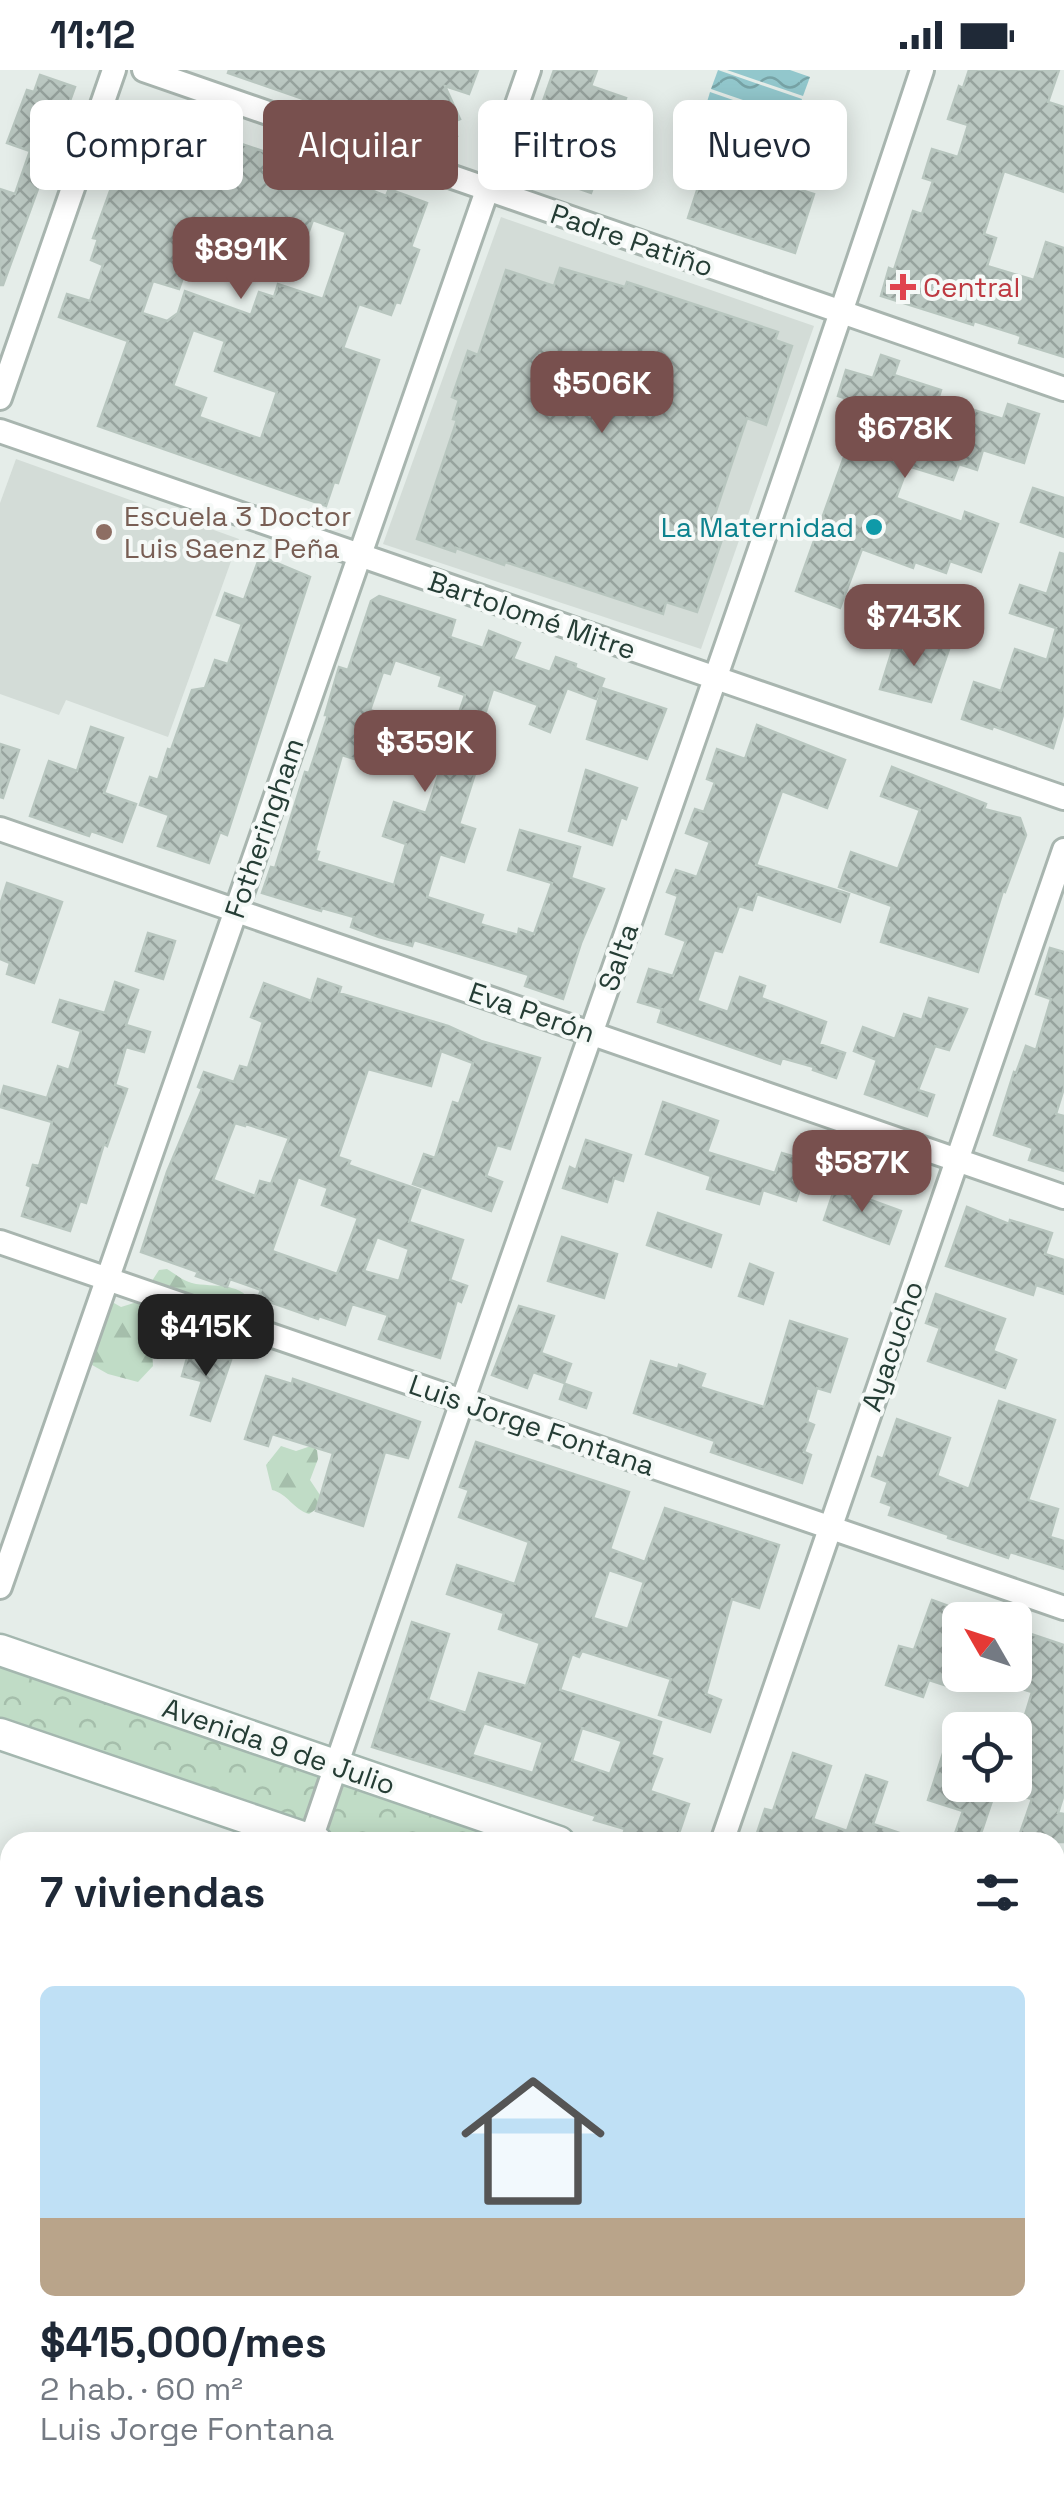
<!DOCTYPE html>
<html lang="es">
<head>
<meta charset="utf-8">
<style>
  body { margin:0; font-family:"Space Grotesk",sans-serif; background:#f2f2f3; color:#1f2937; height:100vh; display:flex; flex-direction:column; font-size:38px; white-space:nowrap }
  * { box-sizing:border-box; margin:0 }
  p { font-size:32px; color:#747a83 }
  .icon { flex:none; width:55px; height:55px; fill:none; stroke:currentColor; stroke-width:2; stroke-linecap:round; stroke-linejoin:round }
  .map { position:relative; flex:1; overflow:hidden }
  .sheet { position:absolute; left:0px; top:1762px; width:1065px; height:672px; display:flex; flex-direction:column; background:#fff; border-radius:30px 30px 0 0; box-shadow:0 5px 25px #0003 }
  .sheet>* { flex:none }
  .top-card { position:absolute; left:30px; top:30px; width:1005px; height:90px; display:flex; gap:20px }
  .needle { width:65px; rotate:309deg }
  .fabs { position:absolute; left:942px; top:1532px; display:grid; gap:20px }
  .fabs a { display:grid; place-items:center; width:90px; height:90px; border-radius:15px; background:#fff; box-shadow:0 5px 25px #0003; font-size:50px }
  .price { position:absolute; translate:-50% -85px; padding:0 22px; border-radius:20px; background:#78504e; color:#fff; font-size:32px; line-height:65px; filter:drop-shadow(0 2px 5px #0008) }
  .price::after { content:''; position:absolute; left:50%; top:60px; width:30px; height:22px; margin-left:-15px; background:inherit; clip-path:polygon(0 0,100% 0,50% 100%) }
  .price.current { background:#222; color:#fff }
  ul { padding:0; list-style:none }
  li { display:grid; align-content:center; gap:20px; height:530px; padding:0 40px }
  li+li { border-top:2px solid #e0e1e3 }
  li span { display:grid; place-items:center; height:310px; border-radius:15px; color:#555 }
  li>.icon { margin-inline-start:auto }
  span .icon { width:180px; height:180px; fill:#fffc; stroke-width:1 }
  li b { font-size:42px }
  h2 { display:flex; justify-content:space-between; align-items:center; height:120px; padding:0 40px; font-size:42px }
  .tag { padding:0 35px; border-radius:15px; background:#fff; box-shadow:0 5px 25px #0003; font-size:35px; line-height:90px }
  .tag.current { background:#78504e; color:#fff }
  .status { display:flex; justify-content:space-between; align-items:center; height:70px; padding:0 50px; background:#fff; direction:ltr }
  .status svg { height:28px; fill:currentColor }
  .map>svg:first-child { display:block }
  .built { fill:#d3dcd7 }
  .forest { fill:url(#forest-firs) }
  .park { fill:url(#park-crowns) }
  .water { fill:url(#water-waves) }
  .building { fill:url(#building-cross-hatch); stroke:#b8c6bf; stroke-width:2.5; fill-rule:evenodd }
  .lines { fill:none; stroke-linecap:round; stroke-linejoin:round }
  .minor-casing { stroke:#a8b5af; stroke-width:28 }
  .secondary-casing { stroke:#a4b7af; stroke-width:35 }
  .minor { stroke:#fff; stroke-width:22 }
  .secondary { stroke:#fff; stroke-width:30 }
  .health-dot { fill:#e0444e; stroke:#f5f9f7; stroke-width:4 }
  .culture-dot { fill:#0f9aa8; stroke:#f5f9f7; stroke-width:4 }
  .education-dot { fill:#8d6e63; stroke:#f5f9f7; stroke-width:4 }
  .labels { text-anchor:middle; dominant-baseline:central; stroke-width:8; stroke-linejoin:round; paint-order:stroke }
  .street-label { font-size:28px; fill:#253d35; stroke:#f5f9f7 }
  .health-label { font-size:28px; fill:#be3a42; stroke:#f5f9f7; text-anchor:start }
  .education-label { font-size:28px; fill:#785e54; stroke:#f5f9f7; text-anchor:start }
  .culture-label { font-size:28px; fill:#0d838f; stroke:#f5f9f7; text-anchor:end }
</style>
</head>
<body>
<div class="status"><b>11:12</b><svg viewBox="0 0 49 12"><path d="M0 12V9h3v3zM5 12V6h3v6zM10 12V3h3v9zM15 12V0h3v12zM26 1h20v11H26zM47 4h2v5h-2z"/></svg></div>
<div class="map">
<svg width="1064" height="2434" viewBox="0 0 1064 2434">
  <defs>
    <pattern id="forest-firs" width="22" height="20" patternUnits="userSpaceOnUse" patternTransform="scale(2.5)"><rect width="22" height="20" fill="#c0dcc6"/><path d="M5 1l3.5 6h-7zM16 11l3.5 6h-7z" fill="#a5beab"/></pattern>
    <pattern id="park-crowns" width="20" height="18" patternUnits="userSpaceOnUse" patternTransform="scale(2.5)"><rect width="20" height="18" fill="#c0dcc6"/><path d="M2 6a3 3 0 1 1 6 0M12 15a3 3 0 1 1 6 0" fill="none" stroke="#a5beab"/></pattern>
    <pattern id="water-waves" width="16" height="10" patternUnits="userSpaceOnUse" patternTransform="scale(2.5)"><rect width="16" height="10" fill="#92c7cc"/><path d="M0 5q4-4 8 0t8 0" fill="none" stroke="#77a3a6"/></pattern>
    <pattern id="building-cross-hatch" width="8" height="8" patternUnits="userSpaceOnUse" patternTransform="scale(2.5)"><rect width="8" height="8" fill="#bac7c1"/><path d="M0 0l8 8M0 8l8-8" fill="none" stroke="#97a39e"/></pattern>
  </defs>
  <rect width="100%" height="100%" fill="#e5ede9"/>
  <!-- built -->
  <g class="built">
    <path d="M501,147L814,256L701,579L383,474Z"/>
    <path d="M16,389L239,469L168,667L66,630L59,645L0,624V433Z"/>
  </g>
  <!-- forest -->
  <g class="forest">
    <path d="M167,1199C177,1205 184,1212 196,1214C219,1217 249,1212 254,1242L248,1251L150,1214L159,1200Z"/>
    <path d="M137,1232L164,1240C170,1256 166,1270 152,1280L153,1296L138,1312L108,1304L85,1291L106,1237L114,1233L121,1237Z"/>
    <path d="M281,1376L296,1381L311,1376L317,1380L318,1389L310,1410L322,1428L321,1436L309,1444C293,1439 288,1424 272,1420L266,1395Z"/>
  </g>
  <!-- park -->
  <path class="park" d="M0,1590L525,1772H351L0,1651Z"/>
  <!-- water -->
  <g class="water">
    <path d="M718,0L802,29L795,48L711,19Z"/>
    <path d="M727,0H790L810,7L803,26Z"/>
    <path d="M710,22L794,51L787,71L704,42Z"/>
  </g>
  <!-- building -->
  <g class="building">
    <path d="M229,0H478L469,24L445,16L460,49L451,53L457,66L439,74L434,61L421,67L407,36L398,62L228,3Z"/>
    <path d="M554,0H597L591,16L626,28L591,123L557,111L563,93L526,79Z"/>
    <path d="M969,0H1059L1048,32L1064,37V122L1004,101L984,164L996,168L987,196L1034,210L1046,172L1064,178V287L1019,273L1021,266L974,251L973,255L881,226L889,198L894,200L913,141L922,144L933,111L923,108L932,79L958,87L968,55L948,49L959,16L963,18Z"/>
    <path d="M40,5L75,17L3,215H0V119L15,124L30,81L7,73L27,20L34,22Z"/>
    <path d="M135,38L322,101L386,126L389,119L427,133L411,177L419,180L400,233L396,232L391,245L359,234L343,278L379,290L338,413L334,412L326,436L98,356L128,271L59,247L67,224L90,231L103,195L91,190L98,169L93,168L114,110L109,108L113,98L110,97L118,74L122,76ZM204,148L258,167L254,179L297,194L313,150L346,162L323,229L278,214L274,227L259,222L251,245L185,221L178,243L167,251L142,243L153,211L179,219ZM193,260L225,271L215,301L277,322L261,369L199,347L206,328L173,316Z"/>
    <path d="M707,90L814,124L795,183L688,148Z"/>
    <path d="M560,198L625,217L627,212L778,262L775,270L792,276L766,355L747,348L713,450L727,455L697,542L666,532L663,544L505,492L504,495L456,478L455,482L417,469L457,350L453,349L459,330L452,327L468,281L478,285L506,200L554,216Z"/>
    <path d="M881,285L899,291L894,305L941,320L938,329L1003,349L1008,334L1039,344L1024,393L983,380L977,400L959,394L953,410L908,396L896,428L962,452L965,442L998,454L981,502L950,491L946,503L915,492L913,498L862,479L840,538L796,521L863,334L838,326L846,300L873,308Z"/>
    <path d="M1033,418L1064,428V467L1021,452Z"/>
    <path d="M1060,483L1064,484V642L1053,678L993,656L992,659L962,649L974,612L1001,621L1015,579L1047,590L1056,558L1010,543L1020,515L1047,524Z"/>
    <path d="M260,486L310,507L227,765L220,762L209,793L158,776L169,745L140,735L150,707L158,710L168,679L171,680L192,620L205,618L215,590L228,594L242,554L217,545L225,523L244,530Z"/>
    <path d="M379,526L455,550L450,567L483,578L489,561L520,573L513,589L550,602L556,587L576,594L575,598L604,609L596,629L567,618L550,662L530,654L538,635L493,619L480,660L488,663L459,754L475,759L464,792L440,784L427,827L483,845L480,854L518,865L519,859L534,864L552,813L508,800L520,760L580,777L571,808L604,819L581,873L563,929L525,916L529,905L414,870L412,876L379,867L351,857L354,847L322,838L321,841L262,823L271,797L275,798L305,702L309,703L328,645H325L339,597L348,600L371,531ZM395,590L442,606L439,616L465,625L426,743L394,732L383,766L406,774L394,815L316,791L319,782L315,781L342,685L370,694L388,646L370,640L383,602L390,604Z"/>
    <path d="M897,565L949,579L931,632L880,619Z"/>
    <path d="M602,618L666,639L647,689L587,669Z"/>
    <path d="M757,655L845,690L827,738L782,721L756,795L849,824L840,852L757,824L752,840L739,836L722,882L714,880L697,931L728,942L740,907L765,916L761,928L826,952L819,974L845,983L836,1008L813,1000L814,997L782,988L780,994L658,952L662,939L638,932L649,899L673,906L686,871L666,864L678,826L667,822L676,800L697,807L710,772L686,763L695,739L704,742L715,712L707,709L717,679L745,689Z"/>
    <path d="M91,657L123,668L104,723L136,734L122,772L91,761L89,766L30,746L49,691L77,701Z"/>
    <path d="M0,674L19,680L3,728L0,727Z"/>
    <path d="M892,697L986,734L984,739L1020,748L1026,765L1005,822L1003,821L978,902L881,872L892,836L839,817L851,782L898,799L920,740L881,726Z"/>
    <path d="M586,700L637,718L626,749L621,747L612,775L569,761Z"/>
    <path d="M7,813L62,832L34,913L7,904L10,893L0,889V835Z"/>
    <path d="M148,863L175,871L163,909L136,901Z"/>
    <path d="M1050,878L1064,882V1018L1056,1044L1064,1046V1101L1029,1090L1033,1078L994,1065L1014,1002L1016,1003L1026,976L1036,980L1051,929L1036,924Z"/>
    <path d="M318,909L341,917L339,923L448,956L481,971L540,988L510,1079L497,1075L486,1106L502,1112L491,1141L413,1114L424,1084L435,1088L453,1032L459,1034L473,993L441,981L431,1016L368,999L338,1087L350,1091L348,1095L420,1120L409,1152L463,1170L450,1210L467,1216L461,1232L457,1230L440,1288L379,1269L388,1245L352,1234L345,1255L319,1246L318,1249L258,1228L261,1220L230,1209L227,1217L196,1206L198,1202L141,1182L167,1102L202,1019L198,1017L204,1002L234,1012L240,996L248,998L263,952L251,947L264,913L311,931ZM235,1053L245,1056L246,1054L289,1068L271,1114L260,1111L255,1126L213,1110ZM298,1107L328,1118L322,1135L358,1148L337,1204L272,1181ZM377,1167L409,1179L399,1211L364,1201Z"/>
    <path d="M115,912L138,920L126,955L150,962L144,982L126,977L115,1015L127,1019L107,1076L104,1074L86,1133L80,1131L70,1161L22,1146L31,1117L27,1115L33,1095L39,1096L52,1052L0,1037V1030L4,1016L47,1028L58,996L69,1000L81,961L53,952L60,930L105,943Z"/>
    <path d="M929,928L967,939L949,980L935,976L918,1020L934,1025L927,1046L865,1024L877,990L854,981L863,957L895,969L904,944L922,950Z"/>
    <path d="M663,1032L718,1051L707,1082L775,1103L782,1083L809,1091L796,1131L763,1120L759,1134L707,1119L711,1106L646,1084Z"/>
    <path d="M586,1070L631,1085L623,1111L614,1108L607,1132L563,1118L570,1097L576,1100Z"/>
    <path d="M819,1080L846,1089L838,1112L811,1102Z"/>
    <path d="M835,1117L901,1141L889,1174L824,1150Z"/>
    <path d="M967,1137L1009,1154L1010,1150L1052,1163L1045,1184L1064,1190V1224L1036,1215L1033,1225L946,1196Z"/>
    <path d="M658,1143L721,1165L711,1197L647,1175Z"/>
    <path d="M562,1167L617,1184L604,1228L548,1211Z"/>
    <path d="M750,1194L773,1203L763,1234L739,1226Z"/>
    <path d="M936,1224L1005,1249L993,1281L1016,1290L1005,1318L928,1291L940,1258L926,1253Z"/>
    <path d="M519,1236L554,1246L541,1283L571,1294L564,1313L533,1302L527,1318L492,1305Z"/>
    <path d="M790,1251L847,1269L830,1322L817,1318L807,1352L814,1355L804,1382L811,1385L802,1413L711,1382L715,1371L634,1343L651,1291L678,1299L679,1295L705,1304L700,1317L764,1337Z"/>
    <path d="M191,1274L231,1290L210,1351L191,1345L202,1311L182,1306Z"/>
    <path d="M266,1306L292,1314L293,1309L420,1352L408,1388L385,1382L363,1456L316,1441L333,1383L272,1364L268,1376L245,1369Z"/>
    <path d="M565,1314L591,1323L586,1338L560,1329Z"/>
    <path d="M999,1331L1055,1350L1028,1430L1058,1439L1050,1467L1064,1471V1499L1010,1482L1008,1488L948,1468L949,1465L889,1445L892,1436L881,1432L888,1412L872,1406L878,1387L883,1389L897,1349L950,1368L937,1406L969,1419Z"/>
    <path d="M476,1372L629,1422L610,1479L645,1492L665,1438L779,1475L759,1538L732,1529L706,1624L721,1630L710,1662L659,1645L671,1609L582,1581L579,1587L572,1584L560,1620L661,1652L651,1685L662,1689L650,1721L689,1734L676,1772H647L623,1765L625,1759L594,1750L596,1746L372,1677L412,1552L449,1564L428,1630L466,1643L479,1603L526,1616L540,1573L499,1559L504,1543L447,1524L457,1495L515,1514L529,1472L459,1447L469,1420L460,1417ZM609,1500L644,1512L628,1559L593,1548ZM484,1653L543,1672L533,1703L472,1685ZM582,1658L622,1671L610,1704L572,1691Z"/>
    <path d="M932,1530L954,1538L948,1554L960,1558V1620L929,1610L923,1627L886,1615L899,1576L914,1580Z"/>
    <path d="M1019,1560L1064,1575V1724L1058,1743L1064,1744V1772H1017L1032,1729L1015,1724V1678L1032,1622L1015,1617V1573Z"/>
    <path d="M946,1674L960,1677V1716L993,1728L978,1772H952L963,1741L928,1730Z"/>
    <path d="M793,1683L831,1696L813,1749L847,1761L866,1705L887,1712L873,1754L920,1770L919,1772H754L765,1739L773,1741Z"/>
  </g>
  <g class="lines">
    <!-- minor casing -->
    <g class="minor-casing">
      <g id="minor">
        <path d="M144,0L1064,319"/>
        <path d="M0,328L114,0"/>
        <path d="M0,361L1064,728"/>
        <path d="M0,759L1064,1127"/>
        <path d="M0,1172L1064,1538"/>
        <path d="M0,1517L529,0"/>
        <path d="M310,1772C511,1181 726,594 922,0"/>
        <path d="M722,1772L1064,780"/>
        <path d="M0,2073L10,2076"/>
        <path d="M1016,2425L1041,2434"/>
        <path d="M80,2434L83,2425"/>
        <path d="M492,2434L495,2425"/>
        <path d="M890,2434L893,2425"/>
      </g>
    </g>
    <!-- secondary casing -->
    <g class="secondary-casing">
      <g id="secondary">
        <path d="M0,1580L559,1772"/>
        <path d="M0,1664L317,1772"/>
        <path d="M1055,1942L1064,1945"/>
        <path d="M1055,2030L1064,2033"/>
      </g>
    </g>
    <!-- minor -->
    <use href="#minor" class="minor"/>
    <!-- secondary -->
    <use href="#secondary" class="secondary"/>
  </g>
  <!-- markers -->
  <path class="health-dot" d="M898 202h10v10h10v10h-10v10h-10v-10h-10v-10h10z"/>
  <circle class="culture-dot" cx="874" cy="457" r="10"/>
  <circle class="education-dot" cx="104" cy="462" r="10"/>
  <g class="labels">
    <!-- street labels -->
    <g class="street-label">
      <text transform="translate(632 170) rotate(19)">Padre Patiño</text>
      <text transform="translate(532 545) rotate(19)">Bartolomé Mitre</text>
      <text transform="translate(264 758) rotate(-71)">Fotheringham</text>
      <text transform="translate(618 887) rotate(-71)">Salta</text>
      <text transform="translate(532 942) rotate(19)">Eva Perón</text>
      <text transform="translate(892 1276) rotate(-71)">Ayacucho</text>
      <text transform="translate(532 1355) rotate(19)">Luis Jorge Fontana</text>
      <text transform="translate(279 1676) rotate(19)">Avenida 9 de Julio</text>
    </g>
    <!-- health labels -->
    <g class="health-label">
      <text x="923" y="217">Central</text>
    </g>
    <!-- education labels -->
    <g class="education-label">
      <text x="124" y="446">Escuela 3 Doctor<tspan x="124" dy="32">Luis Saenz Peña</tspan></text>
    </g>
    <!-- culture labels -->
    <g class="culture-label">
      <text x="854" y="457">La Maternidad</text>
    </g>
  </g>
</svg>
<div class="fabs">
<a><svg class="needle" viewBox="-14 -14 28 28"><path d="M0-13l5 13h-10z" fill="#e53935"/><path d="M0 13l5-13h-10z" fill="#747a83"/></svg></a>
<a><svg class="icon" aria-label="locate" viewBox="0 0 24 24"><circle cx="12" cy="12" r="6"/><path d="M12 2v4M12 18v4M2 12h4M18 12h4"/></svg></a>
</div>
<b class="price" style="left:241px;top:232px">$891K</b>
<b class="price" style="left:602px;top:366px">$506K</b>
<b class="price" style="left:905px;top:411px">$678K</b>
<b class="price" style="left:914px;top:599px">$743K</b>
<b class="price" style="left:425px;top:725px">$359K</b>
<b class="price" style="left:862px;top:1145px">$587K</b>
<b class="price current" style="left:206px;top:1309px">$415K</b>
<div class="top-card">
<a class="tag">Comprar</a>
<a class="tag current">Alquilar</a>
<a class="tag">Filtros</a>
<a class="tag">Nuevo</a>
</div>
<section class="sheet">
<h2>7 viviendas<svg class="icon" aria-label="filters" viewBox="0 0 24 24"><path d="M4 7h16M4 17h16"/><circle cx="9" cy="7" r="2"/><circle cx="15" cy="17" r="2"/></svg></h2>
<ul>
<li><span style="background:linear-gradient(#bfe0f5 75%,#b9a48a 0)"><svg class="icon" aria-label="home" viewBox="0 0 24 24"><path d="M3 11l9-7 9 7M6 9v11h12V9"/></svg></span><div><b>$415,000/mes</b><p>2 hab. · 60 m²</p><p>Luis Jorge Fontana</p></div></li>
</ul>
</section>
</div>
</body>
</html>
